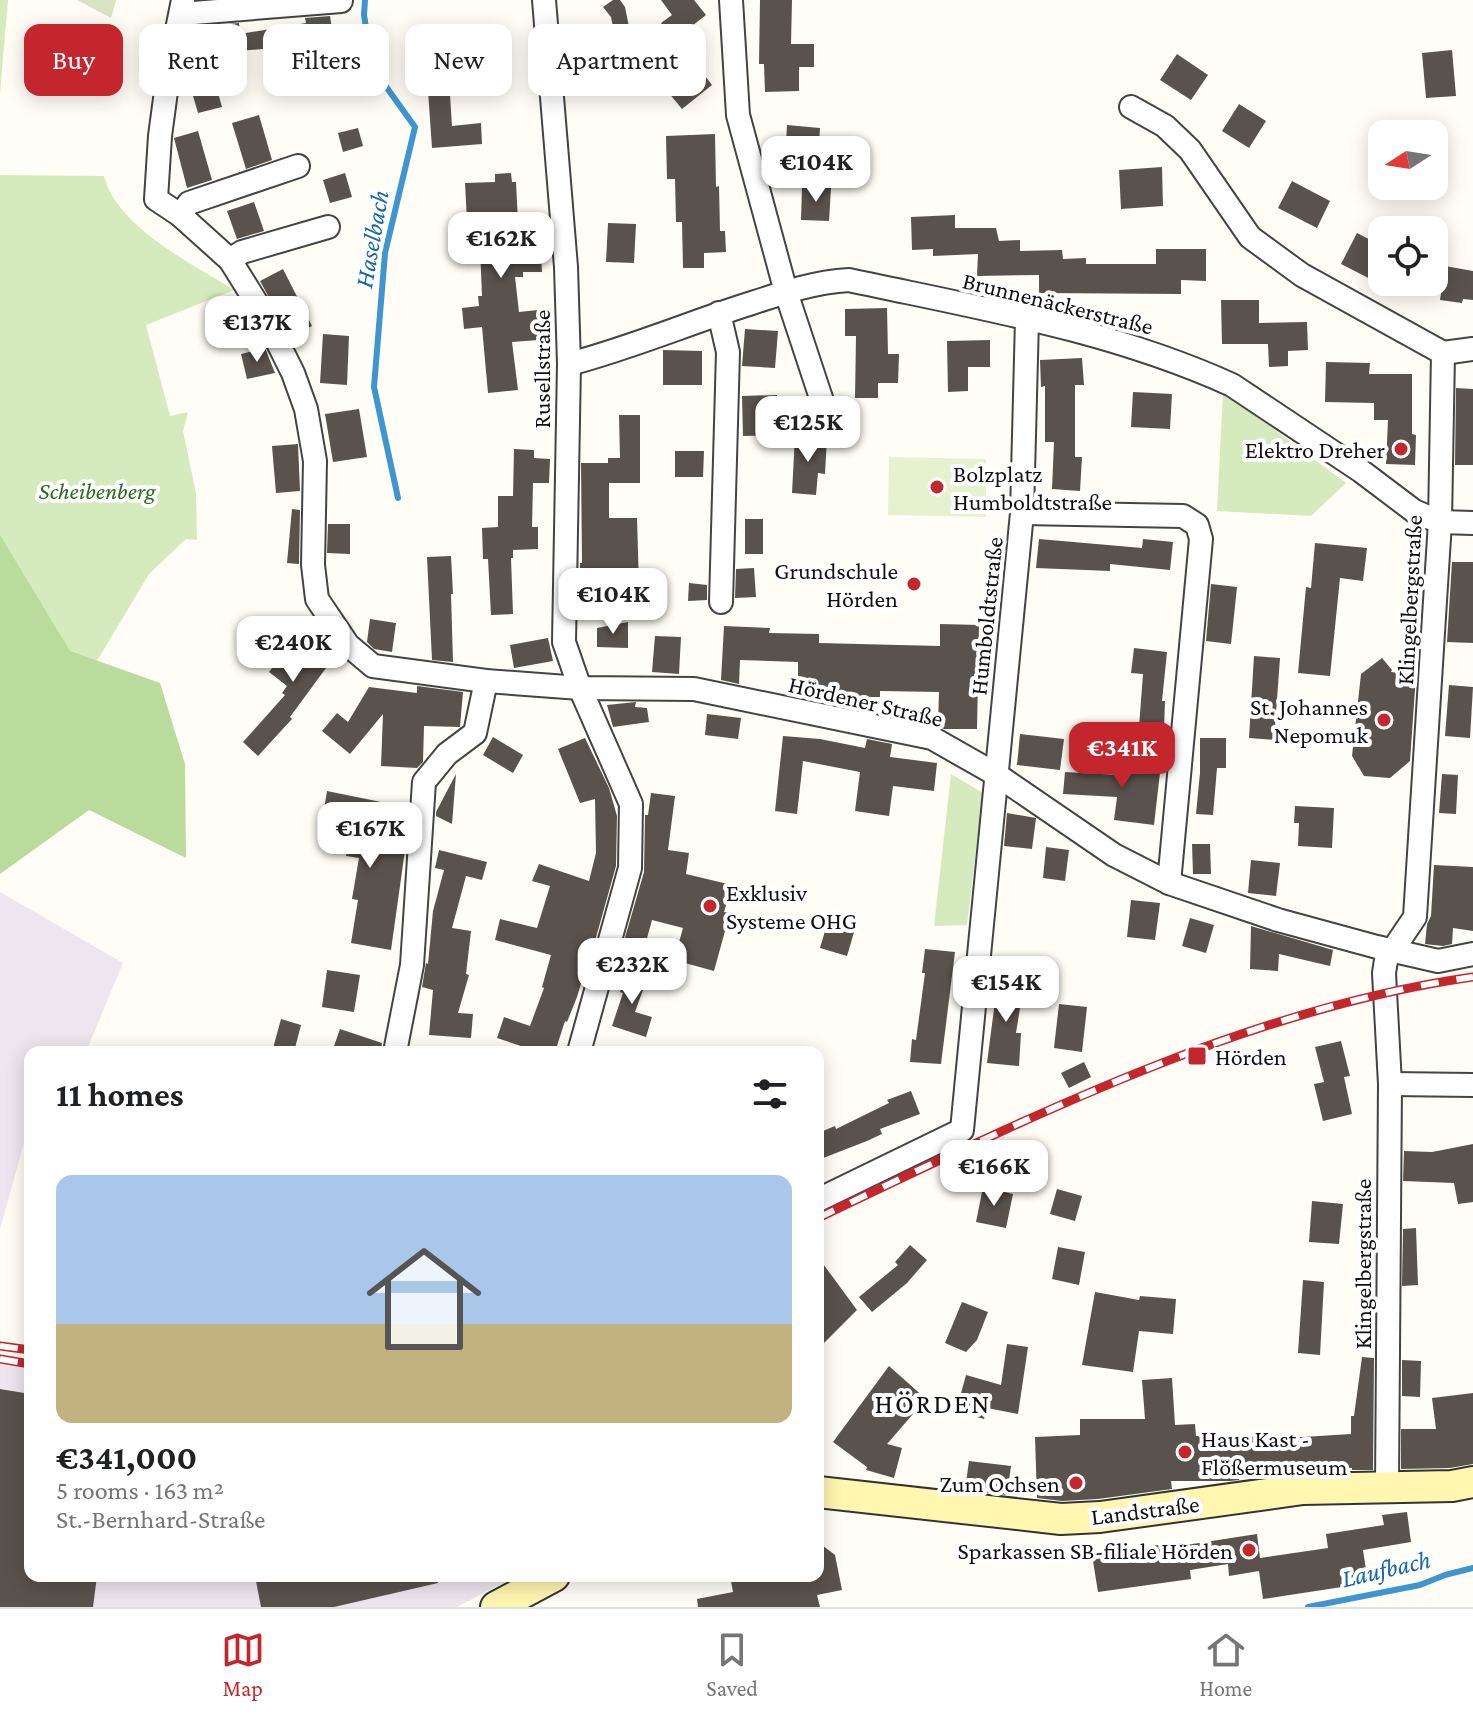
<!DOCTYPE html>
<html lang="en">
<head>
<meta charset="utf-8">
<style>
  body { margin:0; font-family:"Crimson Pro",serif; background:#f6f6f6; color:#202124; height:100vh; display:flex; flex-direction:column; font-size:30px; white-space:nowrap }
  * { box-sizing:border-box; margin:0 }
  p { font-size:26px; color:#757577 }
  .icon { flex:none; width:44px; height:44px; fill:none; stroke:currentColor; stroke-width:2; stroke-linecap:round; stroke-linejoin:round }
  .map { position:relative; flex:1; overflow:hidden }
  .side { position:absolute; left:24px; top:1046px; width:800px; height:536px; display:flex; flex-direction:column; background:#fff; border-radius:16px; box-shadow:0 4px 20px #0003 }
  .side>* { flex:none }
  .banner { position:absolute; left:24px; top:24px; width:800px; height:72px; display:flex; gap:16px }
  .needle { width:52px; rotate:258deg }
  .tools { position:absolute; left:1368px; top:120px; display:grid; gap:16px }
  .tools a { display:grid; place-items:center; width:80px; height:80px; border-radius:16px; background:#fff; box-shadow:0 4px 20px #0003; font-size:40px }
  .price { position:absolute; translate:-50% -68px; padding:0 18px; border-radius:16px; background:#fff; color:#222; font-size:26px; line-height:52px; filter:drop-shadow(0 2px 4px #0008) }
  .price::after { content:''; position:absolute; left:50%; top:48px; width:24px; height:18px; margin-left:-12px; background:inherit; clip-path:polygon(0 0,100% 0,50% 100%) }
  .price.current { background:#c4262e; color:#fff }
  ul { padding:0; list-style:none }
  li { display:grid; align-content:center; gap:16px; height:424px; padding:0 32px }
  li span { display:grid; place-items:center; height:248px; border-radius:16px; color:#555 }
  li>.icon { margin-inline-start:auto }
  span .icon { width:144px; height:144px; fill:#fffc; stroke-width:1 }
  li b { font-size:34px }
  h2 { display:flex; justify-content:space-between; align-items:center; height:96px; padding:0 32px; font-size:34px }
  .tag { padding:0 28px; border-radius:16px; background:#fff; box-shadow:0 4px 20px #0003; font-size:28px; line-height:72px }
  .tag.current { background:#c4262e; color:#fff }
  .tabs { display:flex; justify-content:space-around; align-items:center; height:112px; border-top:2px solid #e0e0e0; background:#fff; font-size:22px; color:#757577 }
  .tabs a { display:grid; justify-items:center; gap:4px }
  .tabs .current { color:#c4262e }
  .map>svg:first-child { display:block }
  .industrial { fill:#eee6ef }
  .green { fill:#d5ebbd }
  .forest { fill:#b9dc9c }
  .cemetery { fill:#d9e3c4 }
  .pitch { fill:#e6f2cf }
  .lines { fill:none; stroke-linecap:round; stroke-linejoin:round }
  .stream { stroke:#3f96cf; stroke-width:6 }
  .building { fill:#5a524d }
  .street-casing { stroke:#444; stroke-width:26 }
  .secondary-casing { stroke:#333; stroke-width:34 }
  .street { stroke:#fff; stroke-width:22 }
  .secondary { stroke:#fff6b0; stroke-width:30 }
  .rail-casing { stroke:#c4262e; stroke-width:9 }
  .rail { stroke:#fff; stroke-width:6; stroke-dasharray:18; stroke-linecap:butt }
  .poi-dot { fill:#c4262e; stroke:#fff; stroke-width:3 }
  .labels { text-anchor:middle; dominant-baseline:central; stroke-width:8; stroke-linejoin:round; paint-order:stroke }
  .street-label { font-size:24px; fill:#111; stroke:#fff }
  .poi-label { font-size:24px; fill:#111; stroke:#fff; text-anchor:end }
  .park-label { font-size:24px; font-style:italic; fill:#2f6b1f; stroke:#fff }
  .water-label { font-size:26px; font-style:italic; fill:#1768a6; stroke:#fff }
  .quarter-label { font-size:28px; letter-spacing:2px; fill:#111; stroke:#fff }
</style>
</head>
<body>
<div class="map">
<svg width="1473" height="1607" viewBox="0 0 1473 1607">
  <rect width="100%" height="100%" fill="#fffdf5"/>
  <!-- industrial -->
  <g class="industrial">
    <path d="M0,892L123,963L86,1052H30V1121L0,1229Z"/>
    <path d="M0,1356L30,1360V1576H516L457,1607H0Z"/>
  </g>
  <!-- green -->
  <g class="green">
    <path d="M0,0H8L0,93Z"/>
    <path d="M0,175L104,176C116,226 192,264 234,290L146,325L170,416L188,412L183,431L196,493L197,540L186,539L149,574L82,686L0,715Z"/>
    <path d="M1223,391L1346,483L1311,516L1217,511Z"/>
    <path d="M951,774L983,793L967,925L934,926Z"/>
  </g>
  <!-- forest -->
  <path class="forest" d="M0,535L70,651L160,683L185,764L186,858L89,810L0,874Z"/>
  <!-- cemetery -->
  <path class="cemetery" d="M77,0H116L111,18Z"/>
  <!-- pitch -->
  <path class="pitch" d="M889,457L986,459V517L888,515Z"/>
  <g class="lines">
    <!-- stream -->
    <g class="stream">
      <path d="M365,0L364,15L372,67L415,127L385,253L374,387L398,498"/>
      <path d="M1308,1607L1420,1585L1445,1575L1473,1568"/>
    </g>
  </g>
  <!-- building -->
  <g class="building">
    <path d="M613,0H620L625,7L638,72L610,78L603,45L616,42L611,17L603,7Z"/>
    <path d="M661,0H694L706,15L674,40L661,23L672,15Z"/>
    <path d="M760,0H792L791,44H814V67H799V91L765,92L764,64H759Z"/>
    <path d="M330,16L338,68L348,65L353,86L324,93L311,45L214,53L212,30L217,29L216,25L239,23L240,34L306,23L305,18Z"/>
    <path d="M479,45L481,77L449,79L452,126L481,123L482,144L432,148L425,48Z"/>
    <path d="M1452,50L1456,96L1426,98L1422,53Z"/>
    <path d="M1177,54L1208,75L1191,100L1160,80Z"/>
    <path d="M699,68L712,85L682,109L668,92Z"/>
    <path d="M215,82L222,107L198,113L191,89Z"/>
    <path d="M1239,104L1266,121L1249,148L1222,131Z"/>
    <path d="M259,115L272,160L246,169L232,123Z"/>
    <path d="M787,125L820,128L818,165L785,162Z"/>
    <path d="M358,128L363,146L343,152L338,133Z"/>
    <path d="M198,131L212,180L187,188L174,138Z"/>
    <path d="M715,134L716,187L719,186L720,231H725L726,252L704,253V268H683L682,222H676L675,179H667L666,136Z"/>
    <path d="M1162,167L1163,206L1121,209L1119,170Z"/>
    <path d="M345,173L352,197L330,203L323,180Z"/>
    <path d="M511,173L512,182H516L519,242H521L522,253L541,252L542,272H523V277H515L519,312L547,309L549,332L539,333V340L512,342L518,390L488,393L482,327L464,329L462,308L479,306L478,296H482L479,220L467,221L465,183L495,182V174Z"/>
    <path d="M1292,181L1330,201L1317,228L1278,208Z"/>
    <path d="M802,186L831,188L829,221L801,220Z"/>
    <path d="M254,202L264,231L237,239L227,211Z"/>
    <path d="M955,215V228H996L999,241L1020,240V251L1062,250L1063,259L1086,258V264H1156V249H1206V281L1181,280V294L1039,293V275L977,276L978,254L933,256V249L912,250L911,217Z"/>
    <path d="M608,223L636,224L634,263L606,262Z"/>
    <path d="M1357,233L1382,246V285L1341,264Z"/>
    <path d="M1445,266L1473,271V300L1463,299L1462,303L1440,300Z"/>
    <path d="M283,269L312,326L297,333L289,334L260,281Z"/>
    <path d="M1221,300H1259V323L1307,322L1308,350L1288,351V366L1269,367L1268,344H1222Z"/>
    <path d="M887,308L888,354H899L898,383H878V398H855L856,336H845V309Z"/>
    <path d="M745,329L778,331L775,368L742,366Z"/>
    <path d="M323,334L349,336L347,385L320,383Z"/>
    <path d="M990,340V367H968V391L948,392L947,341Z"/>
    <path d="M265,348L275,373L247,379L241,354Z"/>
    <path d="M663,350L702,351V385H663Z"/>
    <path d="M1082,358L1084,385H1075V457H1082L1080,491L1052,489L1054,442H1045V386L1041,387L1040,360Z"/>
    <path d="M1326,362L1370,363L1369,374H1412V434L1416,435L1415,465L1386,464L1388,420H1374V403L1325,402Z"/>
    <path d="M1456,388L1473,389V465H1455Z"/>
    <path d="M1133,392L1172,394L1170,429L1131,427Z"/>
    <path d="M777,395V435L743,436L742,396Z"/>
    <path d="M359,409L367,457L333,462L325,414Z"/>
    <path d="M619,415H640V483H609V518H637L639,587H629V609L597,610V595H580V563H582L581,463H608V458H620Z"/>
    <path d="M795,436L827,438L825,474L818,473L816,495L792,493Z"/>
    <path d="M298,444L300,491L276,493L272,446Z"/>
    <path d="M514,449L534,450V458L550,459L549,483H533L532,527H538V549L513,550V558H511L513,614L491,615L488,559H483L482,528L498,527V496H513Z"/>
    <path d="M675,451H704L703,477H675Z"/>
    <path d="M292,509L300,510L299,564L287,563Z"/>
    <rect x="745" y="519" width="18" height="35"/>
    <path d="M328,524H350V554L327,553Z"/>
    <path d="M1039,539L1142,548L1143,539L1173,542L1170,570L1110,564V571L1036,568Z"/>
    <path d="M1315,543L1367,548L1363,581L1340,578L1330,676L1298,673L1306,587L1311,588Z"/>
    <path d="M451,556L453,594H451L453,662L432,660L427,557Z"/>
    <path d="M1452,562H1473V643L1447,642Z"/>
    <path d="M754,568L756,597L735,598L736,569Z"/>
    <path d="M689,583L707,585V600L688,601Z"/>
    <path d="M1211,584L1237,587L1231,644L1206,641Z"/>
    <path d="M370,619L396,623L392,652L374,649L367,642Z"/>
    <path d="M628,622V648L597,647V628Z"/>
    <path d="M940,624L979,625L977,729H944L938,726L939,692L880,691V697H869V701L845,700V694L798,693V662L740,660L739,684L721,680L724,626L770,628L769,633L819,634V643L940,646Z"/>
    <path d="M306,626L330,643L337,653L290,717L292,719L258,756L243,742L285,695L282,693L287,686L269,672Z"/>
    <path d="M655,636L681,637L679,674L652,672Z"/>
    <path d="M548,638L553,661L514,668L510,645Z"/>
    <path d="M1134,648L1167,652L1162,701H1165L1164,729L1139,727L1143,674L1131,673Z"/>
    <path d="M1254,656L1280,658L1274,740L1249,738Z"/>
    <path d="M1382,658L1392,670L1391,672L1416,675L1410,761L1390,778L1364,776L1352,756L1361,674Z"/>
    <path d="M1449,685L1473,687L1470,738L1445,736Z"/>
    <path d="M417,686L463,692L460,727L424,726L423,762L417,768L381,766L383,714L350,754L322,731L337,713L348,722L369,687L417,693Z"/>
    <path d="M636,702L635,707L647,708L649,722L613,727L607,705Z"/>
    <path d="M707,714L741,718L738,739L705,735Z"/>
    <path d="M1020,734L1064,739L1060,770L1017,765Z"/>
    <path d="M783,736L820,739L865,748L867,739L892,744L890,757L937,763L934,791L893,786L889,816L855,811L860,772L803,761L797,814L775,811Z"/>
    <path d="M493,737L523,755L513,773L483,755Z"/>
    <path d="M585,738L609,788L617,816L616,866L595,941L590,940L580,976L583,977L577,997L567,1022L565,1021L555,1052H539L497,1038L504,1017L530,1026L544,988L542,987L551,955L495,940L500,919L537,928L550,886L532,881L539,864L589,881L596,853L595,799L580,803L558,749Z"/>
    <path d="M1200,738H1226V768H1217L1213,815L1196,814L1200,773Z"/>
    <path d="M1121,760L1161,764L1154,825L1114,820L1117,797L1063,794L1065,772L1119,775Z"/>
    <path d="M456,774L452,824L436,816V812Z"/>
    <path d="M1442,774L1458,775L1456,814L1439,813Z"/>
    <path d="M327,791L381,802L374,838L406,843L391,950L351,943L358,900L352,899L359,858L346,856L352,822L323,816Z"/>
    <path d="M651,793L675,796L668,850L689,853L686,874L732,885L724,912L730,913L714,971L674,960L683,928L652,920L643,953L622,948L644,872L645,815H648Z"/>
    <path d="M1295,806L1334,808L1332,848L1298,846L1299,823H1294Z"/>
    <path d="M1007,813L1036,818L1032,849L1004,846Z"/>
    <path d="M1192,844H1210L1211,874H1193Z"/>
    <path d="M1046,847L1069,850L1065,881L1043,878Z"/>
    <path d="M439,850L487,862L482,880L466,876L452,928L471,931L466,974L469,975L458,1013L473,1014L471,1038L429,1035L433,990L422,987L426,963L428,964L433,911L444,870L435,868Z"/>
    <path d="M1251,860L1280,863L1276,896L1248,893Z"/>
    <path d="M1434,865L1473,867V931L1453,928L1452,944L1443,946L1425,944L1427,924L1431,916Z"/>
    <path d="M1131,900L1160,903L1155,940L1127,937Z"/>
    <path d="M1190,918L1214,925L1206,953L1182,946Z"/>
    <path d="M828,921L855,929L847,956L820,948Z"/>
    <path d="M1251,926L1333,950L1330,966L1279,954L1278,971L1250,969Z"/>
    <path d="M925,949L955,952L941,1064L910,1062L912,1039L916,1040L925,973H922Z"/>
    <path d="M629,969L648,976L635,1012L652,1017L646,1037L612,1026L623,993L620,992Z"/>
    <path d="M327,970L360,975L354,1012L322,1007Z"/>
    <path d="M998,978L1024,983L1016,1033H1021L1019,1066L987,1063Z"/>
    <path d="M1059,1004L1087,1007L1082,1052L1054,1048Z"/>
    <path d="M281,1019L301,1025L294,1052H272Z"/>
    <path d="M340,1029L382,1043L381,1052H332Z"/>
    <path d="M1341,1041L1350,1076L1344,1077L1352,1114L1323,1121L1314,1084L1324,1082L1315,1047Z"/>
    <path d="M1084,1062L1091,1077L1069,1088L1061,1073Z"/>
    <path d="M911,1091L920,1114L880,1129L882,1134L867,1141L818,1160V1133L835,1126L836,1129L889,1103L887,1100Z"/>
    <path d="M1473,1144V1202L1458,1204L1454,1183L1403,1181L1404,1151L1432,1152Z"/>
    <path d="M983,1187L1013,1194L1006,1228L976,1222Z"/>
    <path d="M1057,1189L1082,1196L1075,1221L1050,1214Z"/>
    <path d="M1312,1201L1343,1204L1339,1244L1309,1242Z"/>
    <path d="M1416,1228L1418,1285L1402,1286L1403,1229Z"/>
    <path d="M910,1245L927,1260L907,1283L872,1312L859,1297L898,1265L895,1262Z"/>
    <path d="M1058,1247L1085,1252L1079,1285L1052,1279Z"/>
    <path d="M818,1257L857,1310L818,1349Z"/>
    <path d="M1303,1280L1324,1282L1320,1355L1298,1353Z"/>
    <path d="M1095,1292L1139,1300L1140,1296L1176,1299L1173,1334L1139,1331L1133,1372L1082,1365Z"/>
    <path d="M962,1302L988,1312L977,1340L966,1352L945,1343Z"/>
    <path d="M1007,1344L1028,1347L1018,1414L987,1408L984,1419L956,1411L966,1375L1001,1385Z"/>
    <path d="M1362,1357L1374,1358L1373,1470H1352V1468L1271,1475H1239V1480L1230,1481H1171L1172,1489L1098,1499L1062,1501L1037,1498L1035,1437L1080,1435V1419H1145L1142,1380L1172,1378L1175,1425L1195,1424L1196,1436L1303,1437L1351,1434V1416H1354Z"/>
    <path d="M1402,1360L1421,1361L1420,1397L1402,1396Z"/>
    <path d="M889,1366L926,1399L887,1444L902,1448L894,1478L866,1470L867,1467L833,1442Z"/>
    <path d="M0,1389L30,1394V1576H97L93,1607H0Z"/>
    <path d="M1473,1393V1464L1450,1468L1401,1469V1429H1436L1432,1398Z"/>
    <path d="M969,1461L1011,1466L1007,1495L965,1490Z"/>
    <path d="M1407,1512L1411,1542L1363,1550L1368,1583L1263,1599L1259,1571L1229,1576L1228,1564L1190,1570L1191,1579L1098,1592L1092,1555L1185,1541L1186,1545L1257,1534L1260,1558L1328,1548L1326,1534L1384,1525L1382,1515Z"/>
    <path d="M818,1542L835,1555L842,1590L817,1595L820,1607H698L697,1599L733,1592L730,1576H818Z"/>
    <path d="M255,1576H437L438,1583L334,1607H261Z"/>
  </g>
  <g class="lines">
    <!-- street casing -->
    <g class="street-casing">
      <g id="street">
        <path d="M183,0L169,69L160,136L156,199L180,215L230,260L263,313L293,373L306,409L315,461L313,565L317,599L348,645L373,666L486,681L580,688L694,689L932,738L997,775L1114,855L1169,883L1278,920L1377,947L1438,961L1473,954"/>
        <path d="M544,0L566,267L569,364L564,642L580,688L631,804L630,868L579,1052"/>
        <path d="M731,0L738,115L786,292L822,401"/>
        <path d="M181,14L341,1"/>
        <path d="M1131,107L1165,126L1190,150L1250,237L1302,275L1443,353L1440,522L1415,917L1386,960L1384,973L1390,1084L1387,1486"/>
        <path d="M180,215L189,203L298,166"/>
        <path d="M230,260L242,252L328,227"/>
        <path d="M719,313L728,352L721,602"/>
        <path d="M1443,353L1473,349"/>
        <path d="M569,364C631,348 691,322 752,303C785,292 815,282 849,280C979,308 1111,330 1232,385L1361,471L1414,511L1440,522L1473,523"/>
        <path d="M1022,513L1183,516L1197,525L1201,539L1169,883"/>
        <path d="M395,1052L412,965L424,782L447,754L475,733L486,681"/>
        <path d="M1390,1084L1473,1085"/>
        <path d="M818,1200L962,1130L1022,513L1027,319"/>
      </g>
    </g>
    <!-- secondary casing -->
    <g class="secondary-casing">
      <g id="secondary">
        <path d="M818,1492L1061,1519L1100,1517L1303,1489L1452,1486L1473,1482"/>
        <path d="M496,1607L554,1576"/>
      </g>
    </g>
    <!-- street -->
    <use href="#street" class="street"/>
    <!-- secondary -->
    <use href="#secondary" class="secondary"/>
    <!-- rail casing -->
    <g class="rail-casing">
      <g id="rail">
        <path d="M818,1218C1024,1120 1245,1009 1473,977"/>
        <path d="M0,1346L30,1350"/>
        <path d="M0,1359L30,1364"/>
      </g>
    </g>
    <!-- rail -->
    <use href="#rail" class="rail"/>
  </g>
  <!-- markers -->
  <g class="poi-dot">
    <circle cx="1401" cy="449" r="8"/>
    <circle cx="937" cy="487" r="8"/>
    <circle cx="914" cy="584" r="8"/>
    <circle cx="1384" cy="720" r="8"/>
    <circle cx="710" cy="906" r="8"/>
    <rect x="1187" y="1046" width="20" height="20" rx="4"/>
    <circle cx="1185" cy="1452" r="8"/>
    <circle cx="1076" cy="1483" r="8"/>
    <circle cx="1249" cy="1550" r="8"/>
  </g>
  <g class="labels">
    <!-- street labels -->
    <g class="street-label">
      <text transform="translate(1058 303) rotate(14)">Brunnenäckerstraße</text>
      <text transform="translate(541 369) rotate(-90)">Rusellstraße</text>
      <text transform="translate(1409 600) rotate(-87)">Klingelbergstraße</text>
      <text transform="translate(986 616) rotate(-84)">Humboldtstraße</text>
      <text transform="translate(866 701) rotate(13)">Hördener Straße</text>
      <text transform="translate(1362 1264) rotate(-90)">Klingelbergstraße</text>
      <text transform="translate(1145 1510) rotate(-7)">Landstraße</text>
    </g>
    <!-- poi labels -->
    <g class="poi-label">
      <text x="1385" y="449">Elektro Dreher</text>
      <text x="953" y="473" text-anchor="start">Bolzplatz<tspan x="953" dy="28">Humboldtstraße</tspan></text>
      <text x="898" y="570">Grundschule<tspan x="898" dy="28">Hörden</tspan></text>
      <text x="1368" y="706">St. Johannes<tspan x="1368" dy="28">Nepomuk</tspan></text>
      <text x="726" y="892" text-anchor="start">Exklusiv<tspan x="726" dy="28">Systeme OHG</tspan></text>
      <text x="1215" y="1056" text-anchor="start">Hörden</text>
      <text x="1201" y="1438" text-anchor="start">Haus Kast -<tspan x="1201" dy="28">Flößermuseum</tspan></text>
      <text x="1060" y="1483">Zum Ochsen</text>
      <text x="1233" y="1550">Sparkassen SB-filiale Hörden</text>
    </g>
    <!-- park labels -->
    <g class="park-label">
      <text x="97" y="490">Scheibenberg</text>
    </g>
    <!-- water labels -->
    <g class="water-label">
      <text transform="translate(372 239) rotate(-80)">Haselbach</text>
      <text transform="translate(1386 1569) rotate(-13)">Laufbach</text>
    </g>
    <!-- quarter labels -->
    <g class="quarter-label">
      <text x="933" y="1403">HÖRDEN</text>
    </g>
  </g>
</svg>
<div class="tools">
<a><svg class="needle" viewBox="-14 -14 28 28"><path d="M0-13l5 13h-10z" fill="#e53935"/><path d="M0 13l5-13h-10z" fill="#757577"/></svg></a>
<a><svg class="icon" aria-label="locate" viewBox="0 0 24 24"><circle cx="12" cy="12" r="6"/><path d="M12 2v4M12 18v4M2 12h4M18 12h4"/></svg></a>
</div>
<b class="price" style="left:816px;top:204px">€104K</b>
<b class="price" style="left:501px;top:280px">€162K</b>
<b class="price" style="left:257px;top:364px">€137K</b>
<b class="price" style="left:808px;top:464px">€125K</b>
<b class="price" style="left:613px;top:636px">€104K</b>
<b class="price" style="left:293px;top:684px">€240K</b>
<b class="price current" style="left:1122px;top:790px">€341K</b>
<b class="price" style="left:370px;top:870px">€167K</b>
<b class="price" style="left:632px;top:1006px">€232K</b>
<b class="price" style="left:1006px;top:1024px">€154K</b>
<b class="price" style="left:994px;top:1208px">€166K</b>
<div class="banner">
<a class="tag current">Buy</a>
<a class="tag">Rent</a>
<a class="tag">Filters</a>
<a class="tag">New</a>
<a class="tag">Apartment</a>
</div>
<section class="side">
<h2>11 homes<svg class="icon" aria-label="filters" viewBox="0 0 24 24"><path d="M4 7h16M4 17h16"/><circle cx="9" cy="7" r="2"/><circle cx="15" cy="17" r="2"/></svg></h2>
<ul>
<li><span style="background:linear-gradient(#a9c7e8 60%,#c2b280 0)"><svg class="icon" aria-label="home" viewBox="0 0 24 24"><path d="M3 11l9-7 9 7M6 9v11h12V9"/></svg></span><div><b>€341,000</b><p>5 rooms · 163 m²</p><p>St.-Bernhard-Straße</p></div></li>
</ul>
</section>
</div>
<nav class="tabs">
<a class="current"><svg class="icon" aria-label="map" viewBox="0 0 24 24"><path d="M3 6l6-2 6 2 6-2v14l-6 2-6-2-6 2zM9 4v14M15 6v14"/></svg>Map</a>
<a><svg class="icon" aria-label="saved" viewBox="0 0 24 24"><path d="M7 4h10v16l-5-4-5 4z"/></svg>Saved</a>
<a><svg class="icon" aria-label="home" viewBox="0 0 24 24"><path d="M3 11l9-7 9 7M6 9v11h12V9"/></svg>Home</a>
</nav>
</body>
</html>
